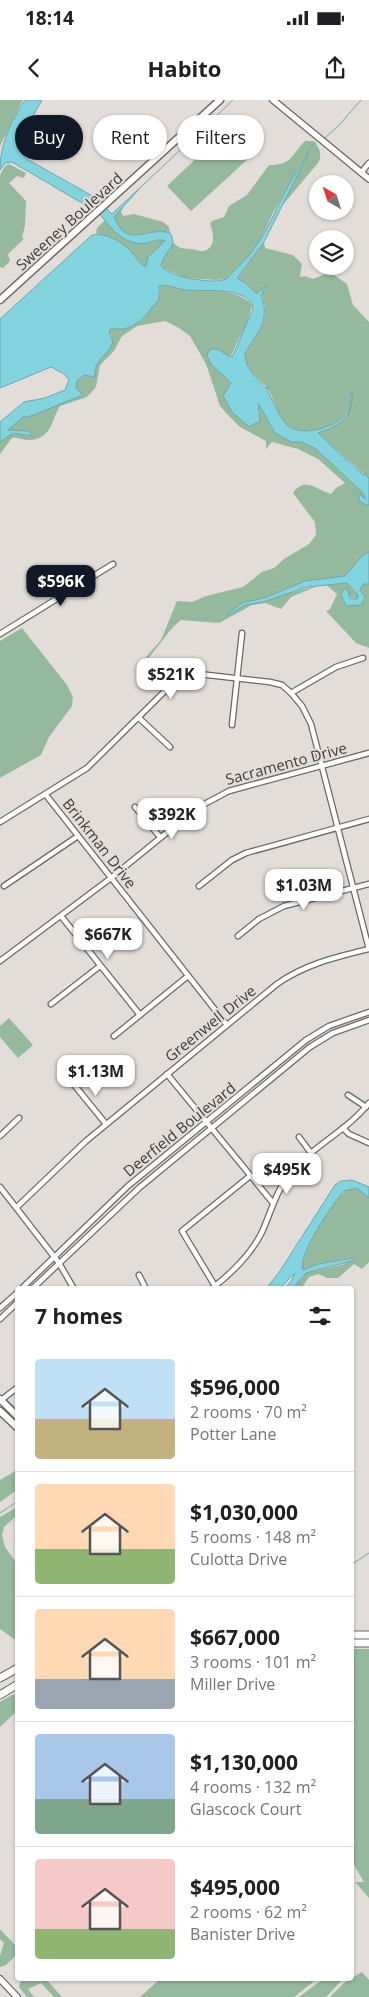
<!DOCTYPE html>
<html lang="en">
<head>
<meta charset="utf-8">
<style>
  body { margin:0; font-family:"Open Sans",sans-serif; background:#f6f6f6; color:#202124; height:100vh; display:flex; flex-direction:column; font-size:19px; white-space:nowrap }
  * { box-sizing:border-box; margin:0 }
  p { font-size:16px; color:#757577 }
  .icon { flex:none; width:28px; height:28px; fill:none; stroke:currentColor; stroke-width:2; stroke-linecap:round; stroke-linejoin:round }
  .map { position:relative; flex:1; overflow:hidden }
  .details { position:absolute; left:15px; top:1186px; width:339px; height:695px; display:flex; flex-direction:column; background:#fff; border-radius:5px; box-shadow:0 1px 4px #0004 }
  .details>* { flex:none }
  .banner { position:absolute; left:15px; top:15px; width:340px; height:45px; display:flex; gap:10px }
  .needle { width:32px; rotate:321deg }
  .fabs { position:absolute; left:309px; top:75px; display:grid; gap:10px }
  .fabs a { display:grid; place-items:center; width:45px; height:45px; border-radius:50%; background:#fff; box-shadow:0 1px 4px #0004; font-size:25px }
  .price { position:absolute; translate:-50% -42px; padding:0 11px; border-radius:10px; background:#fff; color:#222; font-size:16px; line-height:32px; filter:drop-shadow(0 1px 2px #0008) }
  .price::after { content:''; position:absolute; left:50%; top:30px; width:15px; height:11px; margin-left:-8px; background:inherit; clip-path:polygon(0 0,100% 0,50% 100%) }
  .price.active { background:#111827; color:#fff }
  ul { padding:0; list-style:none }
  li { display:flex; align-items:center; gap:15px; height:125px; padding:0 20px }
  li+li { border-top:1px solid #e0e0e0 }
  li span { display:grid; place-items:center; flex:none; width:140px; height:100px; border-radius:5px; color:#555 }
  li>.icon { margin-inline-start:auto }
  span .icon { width:60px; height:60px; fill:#fffc; stroke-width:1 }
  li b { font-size:21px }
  h2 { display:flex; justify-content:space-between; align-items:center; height:60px; padding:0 20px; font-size:21px }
  .pill { padding:0 18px; border-radius:22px; background:#fff; box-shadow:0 1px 4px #0004; font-size:18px; line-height:45px }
  .pill.active { background:#111827; color:#fff }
  .status { display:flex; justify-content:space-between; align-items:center; height:35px; padding:0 25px; background:#fff; direction:ltr }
  .status svg { height:14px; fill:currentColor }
  header { display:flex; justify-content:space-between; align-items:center; height:65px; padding:0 20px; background:#fff; font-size:22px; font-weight:700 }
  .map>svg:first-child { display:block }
  .green { fill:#95b99c }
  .water { fill:#82d4df; stroke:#6ea6ae }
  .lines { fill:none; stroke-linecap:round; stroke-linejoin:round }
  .stream { stroke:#6ea6ae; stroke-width:1 }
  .minor-casing { stroke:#6d6864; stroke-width:7 }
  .tertiary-casing { stroke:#6d6864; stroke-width:8 }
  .secondary-casing { stroke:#6d6864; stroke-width:9 }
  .primary-casing { stroke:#6d6864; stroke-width:9 }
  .minor { stroke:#fff; stroke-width:4.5 }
  .tertiary { stroke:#fff; stroke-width:5.5 }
  .secondary { stroke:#fff; stroke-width:6 }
  .primary { stroke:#fff; stroke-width:7 }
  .labels { text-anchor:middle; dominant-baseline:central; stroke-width:4; stroke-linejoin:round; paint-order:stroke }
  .street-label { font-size:15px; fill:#3e3c3a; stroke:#e3ddd9 }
</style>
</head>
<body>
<div class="status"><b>18:14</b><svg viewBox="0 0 49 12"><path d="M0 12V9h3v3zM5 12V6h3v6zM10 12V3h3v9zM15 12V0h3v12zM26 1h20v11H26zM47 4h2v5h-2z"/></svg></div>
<header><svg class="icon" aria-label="back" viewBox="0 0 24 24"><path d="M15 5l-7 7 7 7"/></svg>Habito<svg class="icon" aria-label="share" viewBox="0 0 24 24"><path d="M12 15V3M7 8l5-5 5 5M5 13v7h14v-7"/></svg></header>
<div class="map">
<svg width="369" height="1897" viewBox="0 0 369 1897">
  <rect width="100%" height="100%" fill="#e3ddd9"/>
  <!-- green -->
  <g class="green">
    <path d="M0,0H23L0,46Z"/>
    <path d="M223,33L248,59L191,111L167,86Z"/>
    <path d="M305,41H314C319,47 323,55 318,63L280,108L305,60L301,64L273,113L256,149L226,179L216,180L186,178L163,168L161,162L173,142C179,149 182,148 191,149C195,149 199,152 203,151C216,149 214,133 210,124L212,121L224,117L229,106L247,95L269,65C293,65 291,55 305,41Z"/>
    <path d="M9,64L26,73L24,78L17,76L9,83L26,101L25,125L22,138L24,139L8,154L10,161L3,168L0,167V75L5,66Z"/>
    <path d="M125,104L121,112L123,116L134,114L163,122L169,127L170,133C147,126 128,150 114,117Z"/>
    <path d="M105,120L129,141L145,143L163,139L164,144L147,167H144L129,149L114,139L96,133L97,128Z"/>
    <path d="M264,142L265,148L293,155L302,164L300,177L305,176L313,179L330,172L347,184L353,205L369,222V379L318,333C333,328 348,319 351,304C345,325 308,338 290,327C277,319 274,296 267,288C261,281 251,273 247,265C245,261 245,258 245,254C253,240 266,226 265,210C265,202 261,198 262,190L257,194L247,184L237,179Z"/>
    <path d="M163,185C188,193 236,184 252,205L247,224L238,240L223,274L231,284L230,286L260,315L258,302L270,325L316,349L362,392L366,400L360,395L366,405H369V452L363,455L346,476L305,481L267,497L242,503L228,516L245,505L320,485L291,497L281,509L265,503L252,505L219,523L181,520L173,527L143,565L140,564L161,540L177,501L192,502L206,496L243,487L262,472L274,468L284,459L309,444L316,435L315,422L293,393C305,376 317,390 331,394L336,388L345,383L318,359L298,349L272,342L266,349V341L240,327L226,313L220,306L206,264L190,236L179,228L165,221L137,226L122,236L114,251L100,265L96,287L87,297L60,306C51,320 52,338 31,340C24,341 19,337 12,338L0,354V342C14,328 18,337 34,335L7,330L23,317L31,316L82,294L76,288L77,281L84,275L91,276L95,272L94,268L112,236L109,231L112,228C136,234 151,211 160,192L159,186Z"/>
    <path d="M338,482L347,483L358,495L357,499L341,494L347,506C355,504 363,507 365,497L360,490L363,484H369V548L356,543L326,511L330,509L337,494L325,484Z"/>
    <path d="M22,528L67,585L73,597L72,606L49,637L41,655L0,678V541Z"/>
    <path d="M9,918L33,945L18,958L0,937V926Z"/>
    <path d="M352,1087L362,1091L369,1098V1162L362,1169L354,1164L338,1178H327L318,1174L309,1177L301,1189H292L306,1173L345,1164V1159L318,1164L303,1170C298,1157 336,1091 352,1087Z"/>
    <path d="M17,1370V1390L0,1402V1380Z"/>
    <path d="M17,1407V1415L4,1427L2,1435L5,1447L17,1464L18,1538L14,1539L0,1529V1417Z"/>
    <path d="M351,1549H369V1798L355,1782H364L351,1760Z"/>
    <path d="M12,1595H17V1611L0,1627V1602Z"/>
    <path d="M0,1829L15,1845L18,1853L6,1865L0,1867V1856L4,1843L0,1839Z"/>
    <path d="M362,1872L369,1880V1897H330L345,1882Z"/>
    <path d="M21,1879H46L62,1897H54L41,1883L28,1889L34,1897H27L19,1887Z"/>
    <path d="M160,1879H317L294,1897H140Z"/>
    <path d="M323,1879H343L326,1897H299Z"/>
  </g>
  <!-- water -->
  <g class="water">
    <path d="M25,0H42L18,42V48L25,58L96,98L99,94L101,95L99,101L112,114L141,87L114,117C127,150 147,126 170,133C179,147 163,152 161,166C167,173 183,177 192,179C201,180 217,183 226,179C230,177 233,171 237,168C270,138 279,93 306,58L264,142L237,178L247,184L257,194L266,185L261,196C271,219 257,234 245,253C244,267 257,278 265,288L269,287L267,289C272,300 278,314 286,324C300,339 340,327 349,310C352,304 349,299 352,292C354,317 341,325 318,333L363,375L366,374L369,379V405C364,405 356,401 360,395L366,399L362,392L316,349L302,342H291L275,333L258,303L260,321L249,327L232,312L223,296L231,283L210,263L207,255L209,250C221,246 222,255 232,257L253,209C249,185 203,192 186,190C177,189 167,184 159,186V199C147,214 133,234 112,228L109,231L113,242C106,259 94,257 95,277L84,275L77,281L76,288L83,295L31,316L23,317L8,330L28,331L33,336L13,333L0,342V322L24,302L45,298L65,290L69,280L64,274L51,267L0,288V219L92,135C104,132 120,141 129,149C135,155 138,163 146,167L148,157L165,141C158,138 153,142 146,143C121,147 107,122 93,106H87L12,62L5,63L0,70C0,43 11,22 25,0Z"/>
    <path d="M369,452V484H363L360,490L365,497L361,505L346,506L341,494L346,487L351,499H357L358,495L347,483L307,487L263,502L245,505L228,516L227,515L242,503L267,497L305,481L345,476L363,455Z"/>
    <path d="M352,1080L369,1087V1098L357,1088L344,1091C332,1104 297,1156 303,1170L318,1164L353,1158L355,1160L306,1173L292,1189H284L292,1180L295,1173L279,1189H266L280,1171L335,1085L341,1081Z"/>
  </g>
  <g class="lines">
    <!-- stream -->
    <g class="stream">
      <path d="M325,38L340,24L361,0"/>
      <path d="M306,59L309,49L315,43"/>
      <path d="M141,87L233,0"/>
      <path d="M0,1413L18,1401"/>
      <path d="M351,1465L369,1453"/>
    </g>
    <!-- minor casing -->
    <g class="minor-casing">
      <g id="minor">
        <path d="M361,73L369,63"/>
        <path d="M0,534L113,464"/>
        <path d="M139,618L170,647"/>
        <path d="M232,625L242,533"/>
        <path d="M46,695L227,925"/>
        <path d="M135,707L160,737"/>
        <path d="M0,722L87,668L170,586L184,577L199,574L270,582L282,585L291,593L336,567L363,558"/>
        <path d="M4,786L78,736"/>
        <path d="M199,786L232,760L246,753L369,719"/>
        <path d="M61,816L140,915"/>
        <path d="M238,836L259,819L284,806L369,784"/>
        <path d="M0,861L111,778L197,708L229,691L369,653"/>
        <path d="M51,904L100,866"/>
        <path d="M114,936L188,876"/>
        <path d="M167,974L273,1103"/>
        <path d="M71,981L106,1024"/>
        <path d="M348,995L366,1007"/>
        <path d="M343,1028L349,1034L369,1043"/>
        <path d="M0,1036L19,1018"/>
        <path d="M299,1037L311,1053"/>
        <path d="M0,1087L59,1163L74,1189"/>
        <path d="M17,1107L86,1041L277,884C305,864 336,857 369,849L311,624L302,606L291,593"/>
        <path d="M139,1175L146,1189"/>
        <path d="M215,1186L182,1131L250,1076"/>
        <path d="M21,1189L128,1086L306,940L329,926L369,912"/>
        <path d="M32,1189L139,1088L310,947L333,933L369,920"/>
        <path d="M211,1189C230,1175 252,1153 262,1132C271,1112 276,1091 290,1074C312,1046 347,1031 369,1003"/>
        <path d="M0,1208L18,1192"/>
        <path d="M0,1219L18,1202"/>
        <path d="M0,1301L18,1287"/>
      </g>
    </g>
    <!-- tertiary casing -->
    <g class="tertiary-casing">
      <g id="tertiary">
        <path d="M273,0L369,79"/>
        <path d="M0,1879L17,1897"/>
      </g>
    </g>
    <!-- secondary casing -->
    <g class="secondary-casing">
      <g id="secondary">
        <path d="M0,200L220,0"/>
        <path d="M0,1299L18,1317"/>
        <path d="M0,1311L18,1328"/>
      </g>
    </g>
    <!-- primary casing -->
    <g class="primary-casing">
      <g id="primary">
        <path d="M351,1535H369"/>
        <path d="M351,1543H369"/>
        <path d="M0,1578L18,1568"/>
        <path d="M0,1595L18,1584"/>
      </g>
    </g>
    <!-- minor -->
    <use href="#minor" class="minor"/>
    <!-- tertiary -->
    <use href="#tertiary" class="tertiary"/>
    <!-- secondary -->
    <use href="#secondary" class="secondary"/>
    <!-- primary -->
    <use href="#primary" class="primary"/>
  </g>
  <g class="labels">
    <!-- street labels -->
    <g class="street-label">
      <text transform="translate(69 121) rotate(-42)">Sweeney Boulevard</text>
      <text transform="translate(286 663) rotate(-15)">Sacramento Drive</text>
      <text transform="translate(100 743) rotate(52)">Brinkman Drive</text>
      <text transform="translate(210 923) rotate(-39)">Greenwell Drive</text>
      <text transform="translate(179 1029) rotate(-39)">Deerfield Boulevard</text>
    </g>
  </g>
</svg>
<div class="fabs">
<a><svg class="needle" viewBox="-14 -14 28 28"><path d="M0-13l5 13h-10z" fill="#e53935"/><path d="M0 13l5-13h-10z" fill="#757577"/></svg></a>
<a><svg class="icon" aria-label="layers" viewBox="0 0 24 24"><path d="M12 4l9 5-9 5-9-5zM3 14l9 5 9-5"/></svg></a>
</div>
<b class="price active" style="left:61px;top:507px">$596K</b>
<b class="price" style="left:171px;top:600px">$521K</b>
<b class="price" style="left:172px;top:740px">$392K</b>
<b class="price" style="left:304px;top:811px">$1.03M</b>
<b class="price" style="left:108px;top:860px">$667K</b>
<b class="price" style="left:96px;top:997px">$1.13M</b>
<b class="price" style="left:287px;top:1095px">$495K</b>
<div class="banner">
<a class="pill active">Buy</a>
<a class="pill">Rent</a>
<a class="pill">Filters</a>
</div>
<section class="details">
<h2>7 homes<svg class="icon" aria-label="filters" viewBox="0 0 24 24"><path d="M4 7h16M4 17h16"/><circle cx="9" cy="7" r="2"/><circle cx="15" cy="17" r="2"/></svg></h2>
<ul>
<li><span style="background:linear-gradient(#bfe0f5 60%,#c2b280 0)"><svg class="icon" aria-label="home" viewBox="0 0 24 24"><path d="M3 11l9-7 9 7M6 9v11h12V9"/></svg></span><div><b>$596,000</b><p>2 rooms · 70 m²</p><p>Potter Lane</p></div></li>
<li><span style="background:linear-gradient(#ffd9b3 65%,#8fb573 0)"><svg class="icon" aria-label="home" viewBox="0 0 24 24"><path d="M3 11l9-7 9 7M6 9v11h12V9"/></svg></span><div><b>$1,030,000</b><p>5 rooms · 148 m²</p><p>Culotta Drive</p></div></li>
<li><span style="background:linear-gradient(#ffd9b3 70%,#9aa5b1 0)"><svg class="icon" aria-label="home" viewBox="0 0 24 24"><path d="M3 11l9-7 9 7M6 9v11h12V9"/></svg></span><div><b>$667,000</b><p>3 rooms · 101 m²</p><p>Miller Drive</p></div></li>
<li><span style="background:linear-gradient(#a9c7e8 65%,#7fa58c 0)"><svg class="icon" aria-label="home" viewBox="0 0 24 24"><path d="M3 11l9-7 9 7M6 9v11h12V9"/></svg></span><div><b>$1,130,000</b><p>4 rooms · 132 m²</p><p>Glascock Court</p></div></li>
<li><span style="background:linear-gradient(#f6c9c9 70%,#8fb573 0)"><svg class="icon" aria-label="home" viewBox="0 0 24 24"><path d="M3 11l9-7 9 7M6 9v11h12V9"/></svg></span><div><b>$495,000</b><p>2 rooms · 62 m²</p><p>Banister Drive</p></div></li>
</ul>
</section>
</div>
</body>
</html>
